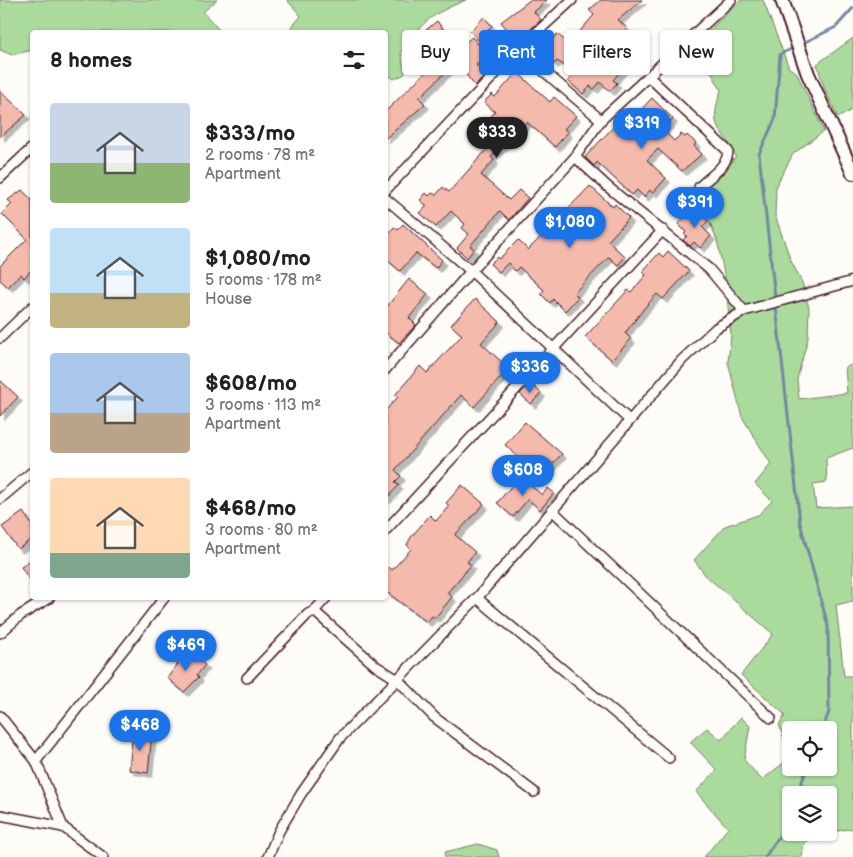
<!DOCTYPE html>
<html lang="en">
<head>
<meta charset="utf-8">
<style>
  body { margin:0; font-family:"Balsamiq Sans",sans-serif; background:#f6f6f6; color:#222; height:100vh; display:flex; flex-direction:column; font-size:19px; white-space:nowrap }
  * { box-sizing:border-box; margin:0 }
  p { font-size:16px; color:#767676 }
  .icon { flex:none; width:28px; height:28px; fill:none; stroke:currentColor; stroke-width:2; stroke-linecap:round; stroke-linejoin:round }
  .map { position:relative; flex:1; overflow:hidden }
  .panel { position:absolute; left:30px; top:30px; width:358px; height:570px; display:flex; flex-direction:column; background:#fff; border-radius:5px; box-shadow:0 1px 4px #0004 }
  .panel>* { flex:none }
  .top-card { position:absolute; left:402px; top:30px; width:375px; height:45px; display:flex; gap:10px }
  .fabs { position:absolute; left:782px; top:721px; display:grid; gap:10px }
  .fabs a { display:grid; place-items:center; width:55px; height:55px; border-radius:5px; background:#fff; box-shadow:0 1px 4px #0004; font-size:25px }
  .price { position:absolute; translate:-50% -42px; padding:0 11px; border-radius:18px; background:#1a73e8; color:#fff; font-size:16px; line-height:32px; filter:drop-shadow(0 1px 2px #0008) }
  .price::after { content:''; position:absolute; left:50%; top:30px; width:15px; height:11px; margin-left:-8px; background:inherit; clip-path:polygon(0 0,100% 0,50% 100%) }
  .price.current { background:#222; color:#fff }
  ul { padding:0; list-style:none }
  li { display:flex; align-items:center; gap:15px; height:125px; padding:0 20px }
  li span { display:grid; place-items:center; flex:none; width:140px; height:100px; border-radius:5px; color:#555 }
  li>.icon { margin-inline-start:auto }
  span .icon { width:60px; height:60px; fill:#fffc; stroke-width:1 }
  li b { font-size:21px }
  h2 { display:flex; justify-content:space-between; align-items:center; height:60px; padding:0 20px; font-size:21px }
  .pill { padding:0 18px; border-radius:5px; background:#fff; box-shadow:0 1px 4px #0004; font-size:18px; line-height:45px }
  .pill.current { background:#1a73e8; color:#fff }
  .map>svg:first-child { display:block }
  .green { fill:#aadb9c; stroke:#7a7d64; fill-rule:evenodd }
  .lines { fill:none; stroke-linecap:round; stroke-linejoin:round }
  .stream { stroke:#7388a1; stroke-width:3 }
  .building { fill:#f4baac; stroke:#4a1f2b; filter:url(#shadow) }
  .street-casing { stroke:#4a1f2b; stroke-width:12 }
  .secondary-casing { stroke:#4a1f2b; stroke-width:16 }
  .street { stroke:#fdfcf7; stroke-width:9 }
  .secondary { stroke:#fdfcf7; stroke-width:12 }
</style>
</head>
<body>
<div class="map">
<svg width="853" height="857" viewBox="0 0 853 857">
  <defs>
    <filter id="shadow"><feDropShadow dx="4.5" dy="4.5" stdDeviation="0" flood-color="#0004"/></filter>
  </defs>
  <rect width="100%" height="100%" fill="#fdfcf7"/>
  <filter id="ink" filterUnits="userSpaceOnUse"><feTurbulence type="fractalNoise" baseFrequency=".02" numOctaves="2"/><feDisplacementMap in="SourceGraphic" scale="10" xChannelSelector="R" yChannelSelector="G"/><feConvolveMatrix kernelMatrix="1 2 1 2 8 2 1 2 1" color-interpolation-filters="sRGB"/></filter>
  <g filter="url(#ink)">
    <!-- green -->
    <g class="green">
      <path d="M0,0H217L203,12L221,32H32V50L12,55L0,50Z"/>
      <path d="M287,0H466C430,15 424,20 401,52L405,74L394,79L385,73V32H294L290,29L301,16Z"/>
      <path d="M741,0H763L789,68L796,72L824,131L793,154L776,186L775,215L791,261L802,282L809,308L808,338L797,379L799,399L847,393L845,367L853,365V448L826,458L827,482L813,484L816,508L853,506V601L836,605L844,676H853V828L816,835L804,843L802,857H704L728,828L696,792L717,770L690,742L707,728L721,740L741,717L750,726L744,760L762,780L791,757L779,725L785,715L741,675L773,634L706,576L694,560L725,526L758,515L772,501L755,484L771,464L742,417L728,362L731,335L725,278L717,240L700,199L704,187L725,172L736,156C720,124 708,130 721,90L701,53L700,39ZM791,730H829V768H791ZM791,795H829V832H791Z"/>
      <path d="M853,38V109L838,118L824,87L817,64Z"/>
      <path d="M478,844L497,850L499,857H445V852Z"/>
    </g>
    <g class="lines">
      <!-- stream -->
      <g class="stream">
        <path d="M801,44L836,27L853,8"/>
        <path d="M796,47L780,54L775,119L759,154L800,523L828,626L829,712L822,730"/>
        <path d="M797,795L807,768"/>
        <path d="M765,857L791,819"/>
      </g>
    </g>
    <!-- building -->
    <g class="building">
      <path d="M530,0H547L534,12L541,20L512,45L502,58L496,52L512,35L501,22Z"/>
      <path d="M601,0H642L618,20L627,28L614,44L628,56L622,63L625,66L613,80L617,83L610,91L600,82L594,89L590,86L583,94L568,81L574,74L562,64L557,61L554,64L544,55L547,52L544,50L557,34L569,44L594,15L589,10Z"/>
      <path d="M484,17L492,26L478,40L470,31Z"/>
      <path d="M437,21L448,36L436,44L426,30Z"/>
      <path d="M472,37L487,55L476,65L486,75L475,86L456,62L419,98L425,104L385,139V112L442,56L446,59Z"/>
      <path d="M517,72L550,102L554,97L576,116L564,129L568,132L555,147L527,122L491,157L494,160L481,175L509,200L519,190L528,198L509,220L500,211L470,246L474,249L467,258L457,248L469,234L462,228L465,224L451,211L436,227L420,213L427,206L420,200L426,193L429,196L432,193L436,195L443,187L449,192L489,147L475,132L495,112L484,102L492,94L495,97Z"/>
      <path d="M0,91L26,115L0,137Z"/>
      <path d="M652,98L673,119L663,130L674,141L681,134L685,137L687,135L696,143L694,146L702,154L682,171L658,149L647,160L666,178L653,193L650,190L644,197L637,190L632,195L597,162L594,166L585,157L620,120L626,126Z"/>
      <path d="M590,186L613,207L615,204L629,218L608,241L625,257L618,265L609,257L574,293L578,297L565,311L553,299L550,303L541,294L544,290L519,267L515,271L508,263L499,272L490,264L497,257L499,259L518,240L528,250Z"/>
      <path d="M22,190L32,200V269L24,278L21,274L8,287L0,280V266L27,239L2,214L12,204L8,200Z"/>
      <path d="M693,208L708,221L702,227L711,236L700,248L694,242L690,246L683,240L687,236L684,234L686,232L678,224Z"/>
      <path d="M403,224L442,260L436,268L416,253L400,271L385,258V238L394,227L398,230Z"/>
      <path d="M668,251L689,271L663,299L657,294L646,306L625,333L631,339L612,360L585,337L628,290L631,292L646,275L642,272L659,253L663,257Z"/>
      <path d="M409,279L428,294L409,318L416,325L399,343L385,332V309Z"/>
      <path d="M475,299L500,322L481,343L516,375L509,382L502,376L474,407L461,395L395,470L401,476L395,482L399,485L385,500V411L398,397L395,395L420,366L427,373L462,335L451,325Z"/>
      <path d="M0,380L18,397L0,416Z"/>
      <path d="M530,383L541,393L531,404L520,394Z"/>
      <path d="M525,422L562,454L548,469L544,466L539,471L534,466L531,469L505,445Z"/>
      <path d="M520,476L542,495L548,488L554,493L540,510L528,499L513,517L497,503Z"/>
      <path d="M462,485L484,504L455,535L475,552L467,562L471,565L447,593L452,597L435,618L432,616L427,622L385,591V571L389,567L392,570L411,549L407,545L411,537L430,515L436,521L449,506L446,503Z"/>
      <path d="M23,512L32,525V539L18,549L2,527Z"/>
      <path d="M32,559V583L21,567Z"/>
      <path d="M188,651L205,665L197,675L199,677L184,692L167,678Z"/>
      <path d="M133,730L152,733L148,773L129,770Z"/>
    </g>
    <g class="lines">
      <!-- street casing -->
      <g class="street-casing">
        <g id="street">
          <path d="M520,51L601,120"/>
          <path d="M648,76L728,151C728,166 709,177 699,187"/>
          <path d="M575,157L608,187L709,269L744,311"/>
          <path d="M0,178L32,148"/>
          <path d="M385,191L521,47L572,0"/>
          <path d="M385,198L471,271L629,420"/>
          <path d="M0,338L32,307"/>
          <path d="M385,370L471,271L575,157L601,120L731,0"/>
          <path d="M0,499L32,472"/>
          <path d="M552,510L771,718"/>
          <path d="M385,531L663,230"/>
          <path d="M477,598L669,758"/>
          <path d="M314,611L326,598"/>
          <path d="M0,633L21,615L49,598"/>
          <path d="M247,678L308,614L314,611L376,666L398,680L434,717L534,792"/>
          <path d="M0,716L36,761L63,827"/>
          <path d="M36,761L164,598"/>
          <path d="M0,815L63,827L103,857"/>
          <path d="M268,857L279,831L301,794L340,738L477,598L682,360L716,328L744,311L853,281"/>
        </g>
      </g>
      <!-- secondary casing -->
      <g class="secondary-casing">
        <path id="secondary" d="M782,0L808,74L853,173"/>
      </g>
      <!-- street -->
      <use href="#street" class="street"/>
      <!-- secondary -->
      <use href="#secondary" class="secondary"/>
    </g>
  </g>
</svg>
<div class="fabs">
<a><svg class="icon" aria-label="locate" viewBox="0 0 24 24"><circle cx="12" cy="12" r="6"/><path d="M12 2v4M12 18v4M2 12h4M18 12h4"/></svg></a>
<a><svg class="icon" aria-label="layers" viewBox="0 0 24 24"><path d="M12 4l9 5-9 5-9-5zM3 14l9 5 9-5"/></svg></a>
</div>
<b class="price" style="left:642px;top:150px">$319</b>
<b class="price current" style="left:497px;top:159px">$333</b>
<b class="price" style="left:695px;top:229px">$391</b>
<b class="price" style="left:570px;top:249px">$1,080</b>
<b class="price" style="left:530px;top:394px">$336</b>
<b class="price" style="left:523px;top:497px">$608</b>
<b class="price" style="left:186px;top:672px">$469</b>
<b class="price" style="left:140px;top:752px">$468</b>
<div class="top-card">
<a class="pill">Buy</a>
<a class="pill current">Rent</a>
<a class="pill">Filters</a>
<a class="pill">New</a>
</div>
<section class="panel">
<h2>8 homes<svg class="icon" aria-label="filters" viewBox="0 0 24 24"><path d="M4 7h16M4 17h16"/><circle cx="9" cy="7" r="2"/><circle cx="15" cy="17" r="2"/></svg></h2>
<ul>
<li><span style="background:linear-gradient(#c9d6e8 60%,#8fb573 0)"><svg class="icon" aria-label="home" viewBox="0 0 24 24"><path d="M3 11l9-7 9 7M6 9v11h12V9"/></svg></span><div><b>$333/mo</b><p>2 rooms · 78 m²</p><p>Apartment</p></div></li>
<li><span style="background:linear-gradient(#bfe0f5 65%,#c2b280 0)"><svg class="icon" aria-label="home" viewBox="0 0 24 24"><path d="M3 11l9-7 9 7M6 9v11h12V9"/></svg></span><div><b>$1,080/mo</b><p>5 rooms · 178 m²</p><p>House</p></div></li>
<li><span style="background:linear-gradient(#a9c7e8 60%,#b9a48a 0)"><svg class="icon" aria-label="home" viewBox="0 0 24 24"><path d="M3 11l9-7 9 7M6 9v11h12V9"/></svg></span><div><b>$608/mo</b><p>3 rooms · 113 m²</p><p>Apartment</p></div></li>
<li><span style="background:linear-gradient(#ffd9b3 75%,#7fa58c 0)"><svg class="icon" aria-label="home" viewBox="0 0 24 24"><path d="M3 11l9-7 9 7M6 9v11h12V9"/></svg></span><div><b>$468/mo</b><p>3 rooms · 80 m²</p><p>Apartment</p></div></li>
</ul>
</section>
</div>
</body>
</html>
